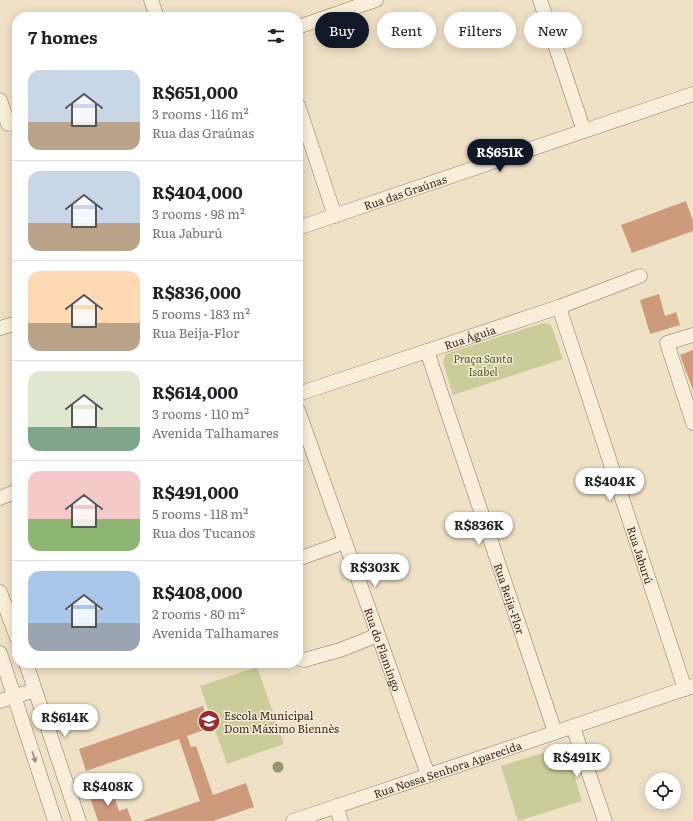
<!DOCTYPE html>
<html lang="en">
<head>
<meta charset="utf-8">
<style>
  body { margin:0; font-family:Literata,serif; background:#f2f2f2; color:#202124; height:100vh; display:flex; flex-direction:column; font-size:15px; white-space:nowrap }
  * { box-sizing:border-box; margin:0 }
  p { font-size:13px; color:#757577 }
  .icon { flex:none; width:22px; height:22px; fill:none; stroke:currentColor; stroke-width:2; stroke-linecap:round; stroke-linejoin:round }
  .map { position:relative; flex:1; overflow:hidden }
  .side { position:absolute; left:12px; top:12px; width:291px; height:656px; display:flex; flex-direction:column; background:#fff; border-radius:16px; box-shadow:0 2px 10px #0003 }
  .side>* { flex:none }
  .guide { position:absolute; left:315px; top:12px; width:318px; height:36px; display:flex; gap:8px }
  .buttons { position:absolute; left:645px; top:773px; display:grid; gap:8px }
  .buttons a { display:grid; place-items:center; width:36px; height:36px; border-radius:50%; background:#fff; box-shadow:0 2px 10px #0003; font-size:20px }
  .price { position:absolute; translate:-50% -34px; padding:0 9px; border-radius:14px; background:#fff; color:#222; font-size:13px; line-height:26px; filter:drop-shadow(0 1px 2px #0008) }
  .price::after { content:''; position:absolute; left:50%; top:24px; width:12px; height:9px; margin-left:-6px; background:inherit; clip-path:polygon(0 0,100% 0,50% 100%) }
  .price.current { background:#111827; color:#fff }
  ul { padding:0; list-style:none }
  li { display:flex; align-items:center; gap:12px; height:100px; padding:0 16px }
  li+li { border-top:1px solid #e0e0e0 }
  li span { display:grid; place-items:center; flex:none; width:112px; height:80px; border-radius:12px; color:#555 }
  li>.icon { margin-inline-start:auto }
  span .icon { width:48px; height:48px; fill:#fffc; stroke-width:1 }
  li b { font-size:17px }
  h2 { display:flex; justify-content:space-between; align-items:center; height:48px; padding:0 16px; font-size:17px }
  .pill { padding:0 14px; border-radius:18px; background:#fff; box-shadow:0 2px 10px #0003; font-size:14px; line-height:36px }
  .pill.current { background:#111827; color:#fff }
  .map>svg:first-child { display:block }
  .green { fill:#cacd99 }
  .building { fill:#cd9a7c }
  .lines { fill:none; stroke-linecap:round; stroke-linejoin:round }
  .minor-casing { stroke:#8a725b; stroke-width:15 }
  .minor { stroke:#f9eed9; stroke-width:14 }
  .tree { fill:#96956e }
  .oneway { fill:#9a8c7c }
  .labels { text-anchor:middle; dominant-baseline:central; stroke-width:3; stroke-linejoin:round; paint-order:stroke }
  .street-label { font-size:11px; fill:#3a2b1f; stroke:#f6ebd6 }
  .park-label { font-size:11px; font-style:italic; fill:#4d5726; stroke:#f6ebd6 }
  .poi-label { font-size:11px; fill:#3a2b1f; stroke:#f6ebd6; text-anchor:start }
</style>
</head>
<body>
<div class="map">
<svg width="693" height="821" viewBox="0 0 693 821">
  <rect width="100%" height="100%" fill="#efe1c6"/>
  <!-- green -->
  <g class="green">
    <path d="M543,323L551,325L563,359L453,395L443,362L446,354Z"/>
    <path d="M257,667L284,744L227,764L200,686Z"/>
    <path d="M559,748L567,752L582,801L518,821L501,766Z"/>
  </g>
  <!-- building -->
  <g class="building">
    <path d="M686,201L693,221V231L632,253L621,225Z"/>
    <path d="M659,294L665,316L676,312L680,325L650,334L640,300Z"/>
    <path d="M693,350V390L680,355Z"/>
    <path d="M203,706L210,728L187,736L191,747L196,746L213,795L246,783L254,807L213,821H142L200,801L179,739L86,771L79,749Z"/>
    <path d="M111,786L119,811L127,808L132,821H98L89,794Z"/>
  </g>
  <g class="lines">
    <!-- minor casing -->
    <g class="minor-casing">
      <g id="minor">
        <path d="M151,0L157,17"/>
        <path d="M540,0L584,131"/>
        <path d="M298,27L376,0"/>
        <path d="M0,100L8,124"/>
        <path d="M298,105L335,216"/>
        <path id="s1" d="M298,228L693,94"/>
        <path id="s2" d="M559,307L685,689"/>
        <path d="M0,328L17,323"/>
        <path d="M693,335L667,343L693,423"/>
        <path id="s3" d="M427,351L555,732"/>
        <path id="s4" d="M298,394L559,307L640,276"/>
        <path id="s5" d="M298,410L428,775"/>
        <path d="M0,498L17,491"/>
        <path d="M298,559L345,542"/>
        <path d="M0,592L17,638"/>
        <path d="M0,653L55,821"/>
        <path d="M298,658L304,660L340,650L378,635"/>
        <path d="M26,663L79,821"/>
        <path d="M0,701L35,690"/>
        <path d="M573,727L605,821"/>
        <path d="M336,806L341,821"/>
        <path id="s6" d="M293,821L693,686"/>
      </g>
    </g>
    <!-- minor -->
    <use href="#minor" class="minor"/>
  </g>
  <!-- trees -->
  <circle class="tree" cx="278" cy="767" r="5.5"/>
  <!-- one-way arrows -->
  <defs><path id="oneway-solid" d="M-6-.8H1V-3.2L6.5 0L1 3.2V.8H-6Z"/></defs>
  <use class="oneway" href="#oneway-solid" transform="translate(34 757) rotate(72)"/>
  <!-- icons -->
  <defs>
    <g id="school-disc" transform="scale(1.15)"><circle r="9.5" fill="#9a2b31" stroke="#f6ebd6"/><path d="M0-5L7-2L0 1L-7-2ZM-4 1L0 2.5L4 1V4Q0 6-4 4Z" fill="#fff"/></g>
  </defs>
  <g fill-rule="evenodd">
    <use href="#school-disc" x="209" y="721"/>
  </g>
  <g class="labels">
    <!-- street labels -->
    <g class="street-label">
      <text stroke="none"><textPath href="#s1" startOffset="113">Rua das Graúnas</textPath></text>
      <text stroke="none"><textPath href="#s4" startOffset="181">Rua Águia</textPath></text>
      <text stroke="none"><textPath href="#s2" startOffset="261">Rua Jaburú</textPath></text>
      <text stroke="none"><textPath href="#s3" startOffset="261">Rua Beija-Flor</textPath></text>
      <text stroke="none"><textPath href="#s5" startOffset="254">Rua do Flamingo</textPath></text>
      <text stroke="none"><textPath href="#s6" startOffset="163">Rua Nossa Senhora Aparecida</textPath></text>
    </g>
    <!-- park labels -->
    <g class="park-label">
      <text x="483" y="358">Praça Santa<tspan x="483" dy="13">Isabel</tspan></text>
    </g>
    <!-- poi labels -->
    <g class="poi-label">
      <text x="224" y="715">Escola Municipal<tspan x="224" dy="13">Dom Máximo Biennès</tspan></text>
    </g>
  </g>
</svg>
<div class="buttons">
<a><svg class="icon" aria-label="locate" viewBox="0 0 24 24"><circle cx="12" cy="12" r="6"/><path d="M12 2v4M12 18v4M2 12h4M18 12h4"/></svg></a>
</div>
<b class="price current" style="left:500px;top:173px">R$651K</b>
<b class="price" style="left:610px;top:502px">R$404K</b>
<b class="price" style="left:479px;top:546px">R$836K</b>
<b class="price" style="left:375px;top:588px">R$303K</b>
<b class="price" style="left:65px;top:738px">R$614K</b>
<b class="price" style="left:577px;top:778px">R$491K</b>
<b class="price" style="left:108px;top:807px">R$408K</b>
<div class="guide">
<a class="pill current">Buy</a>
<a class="pill">Rent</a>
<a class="pill">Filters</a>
<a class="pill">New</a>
</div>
<section class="side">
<h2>7 homes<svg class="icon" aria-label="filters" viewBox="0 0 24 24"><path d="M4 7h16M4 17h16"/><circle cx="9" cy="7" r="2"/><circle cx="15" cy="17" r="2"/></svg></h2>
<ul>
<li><span style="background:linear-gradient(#c9d6e8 65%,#b9a48a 0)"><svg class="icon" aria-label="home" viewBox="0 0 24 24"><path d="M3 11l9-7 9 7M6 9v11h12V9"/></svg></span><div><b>R$651,000</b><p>3 rooms · 116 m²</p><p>Rua das Graúnas</p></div></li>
<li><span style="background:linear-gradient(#c9d6e8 65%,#b9a48a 0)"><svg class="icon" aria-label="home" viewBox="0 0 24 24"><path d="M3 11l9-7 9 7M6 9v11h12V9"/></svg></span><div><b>R$404,000</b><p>3 rooms · 98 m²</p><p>Rua Jaburú</p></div></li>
<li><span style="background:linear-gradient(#ffd9b3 65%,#b9a48a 0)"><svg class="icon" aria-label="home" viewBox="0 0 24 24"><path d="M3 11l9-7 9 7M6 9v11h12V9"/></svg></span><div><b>R$836,000</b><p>5 rooms · 183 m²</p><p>Rua Beija-Flor</p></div></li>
<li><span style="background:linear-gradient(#dfe7d0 70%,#7fa58c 0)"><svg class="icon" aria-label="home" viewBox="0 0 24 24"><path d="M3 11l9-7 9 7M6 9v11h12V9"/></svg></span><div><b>R$614,000</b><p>3 rooms · 110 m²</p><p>Avenida Talhamares</p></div></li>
<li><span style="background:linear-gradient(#f6c9c9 60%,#8fb573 0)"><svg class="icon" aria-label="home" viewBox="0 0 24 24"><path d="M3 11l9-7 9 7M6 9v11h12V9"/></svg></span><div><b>R$491,000</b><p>5 rooms · 118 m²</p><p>Rua dos Tucanos</p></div></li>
<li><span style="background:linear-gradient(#a9c7e8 65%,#9aa5b1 0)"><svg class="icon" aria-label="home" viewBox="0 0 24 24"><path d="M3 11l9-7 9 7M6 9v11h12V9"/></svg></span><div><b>R$408,000</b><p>2 rooms · 80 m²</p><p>Avenida Talhamares</p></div></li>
</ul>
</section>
</div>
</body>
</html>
